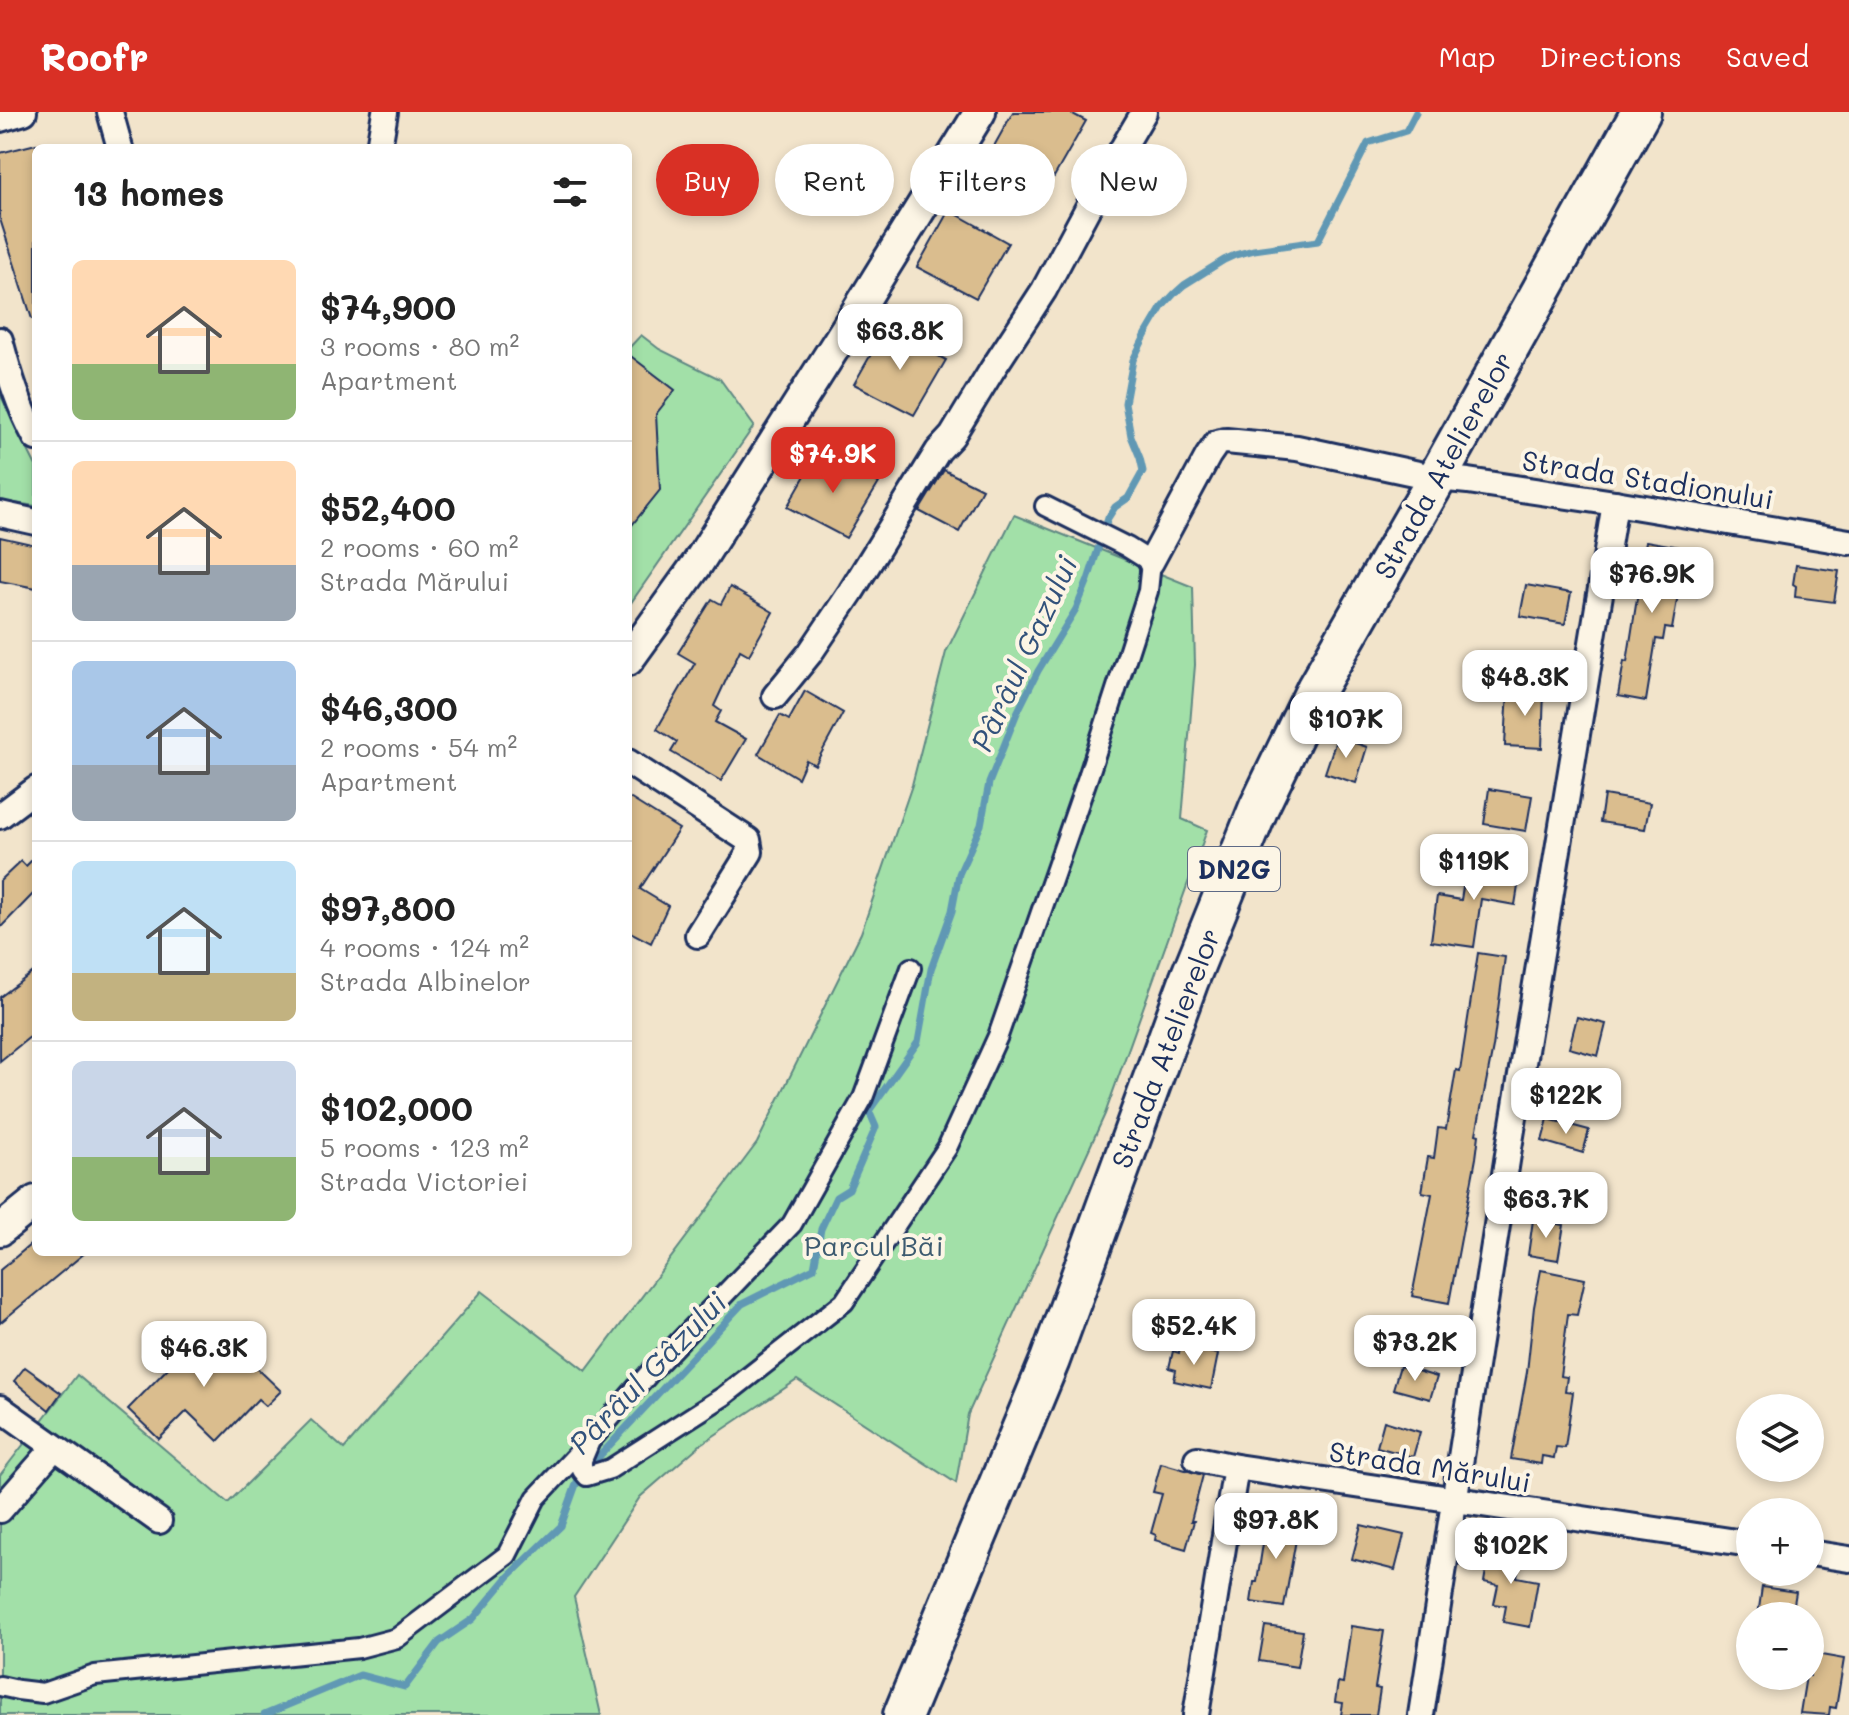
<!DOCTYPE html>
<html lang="en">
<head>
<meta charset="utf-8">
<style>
  body { margin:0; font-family:Mali,sans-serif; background:#f2f2f2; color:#222; height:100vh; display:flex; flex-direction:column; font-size:30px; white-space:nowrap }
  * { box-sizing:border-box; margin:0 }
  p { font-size:26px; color:#767676 }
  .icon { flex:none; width:44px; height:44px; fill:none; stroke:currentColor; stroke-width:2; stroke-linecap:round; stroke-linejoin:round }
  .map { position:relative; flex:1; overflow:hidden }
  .drawer { position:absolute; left:32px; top:32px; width:600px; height:1112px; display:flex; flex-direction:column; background:#fff; border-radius:12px; box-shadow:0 4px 12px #0003 }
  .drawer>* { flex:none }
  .guide { position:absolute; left:656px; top:32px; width:760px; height:72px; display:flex; gap:16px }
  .tools { position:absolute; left:1736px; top:1282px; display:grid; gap:16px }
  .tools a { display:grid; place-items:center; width:88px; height:88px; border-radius:50%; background:#fff; box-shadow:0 4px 12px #0003; font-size:40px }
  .price { position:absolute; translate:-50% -68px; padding:0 18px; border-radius:16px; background:#fff; color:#222; font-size:26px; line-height:52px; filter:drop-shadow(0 2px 4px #0008) }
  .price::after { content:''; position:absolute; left:50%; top:48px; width:24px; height:18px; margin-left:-12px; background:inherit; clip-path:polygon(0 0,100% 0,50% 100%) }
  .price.on { background:#d93025; color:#fff }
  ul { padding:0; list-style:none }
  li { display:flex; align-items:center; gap:24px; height:200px; padding:0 40px }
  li+li { border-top:2px solid #e0e0e0 }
  li span { display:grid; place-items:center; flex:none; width:224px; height:160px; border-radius:12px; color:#555 }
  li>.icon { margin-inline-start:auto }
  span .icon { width:96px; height:96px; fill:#fffc; stroke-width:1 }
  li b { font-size:34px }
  h2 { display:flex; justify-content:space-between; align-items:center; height:96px; padding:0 40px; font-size:34px }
  .pill { padding:0 28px; border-radius:36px; background:#fff; box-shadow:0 4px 12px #0003; font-size:28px; line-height:72px }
  .pill.on { background:#d93025; color:#fff }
  header { display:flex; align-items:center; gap:48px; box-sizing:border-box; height:112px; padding:0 40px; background:#d93025; color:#fff }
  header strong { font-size:38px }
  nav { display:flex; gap:44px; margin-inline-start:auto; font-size:28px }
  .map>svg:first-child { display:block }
  .green { fill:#a2e0a8; stroke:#5e8883; stroke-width:2 }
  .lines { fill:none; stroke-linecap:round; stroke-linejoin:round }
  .stream { stroke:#6198b4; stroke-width:7 }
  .building { fill:#dabd8e; stroke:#1b2f5e; stroke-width:2 }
  .pedestrian-casing { stroke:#1b2f5e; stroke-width:24 }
  .minor-casing { stroke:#1b2f5e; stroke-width:30 }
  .tertiary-casing { stroke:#1b2f5e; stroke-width:36 }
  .primary-casing { stroke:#1b2f5e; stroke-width:44 }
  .pedestrian { stroke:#fcf5e5; stroke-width:18 }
  .minor { stroke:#fcf5e5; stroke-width:24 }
  .tertiary { stroke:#fcf5e5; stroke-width:30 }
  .primary { stroke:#fcf5e5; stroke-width:38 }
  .labels { text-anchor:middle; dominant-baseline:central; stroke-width:8; stroke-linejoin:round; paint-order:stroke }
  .shield { fill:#fcf5e5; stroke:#5e6a86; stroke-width:2 }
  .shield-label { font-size:26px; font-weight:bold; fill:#1b2f5e }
  .street-label { font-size:28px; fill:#1b2f5e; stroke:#fcf5e5 }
  .park-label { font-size:28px; fill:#3d5b70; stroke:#fcf5e5 }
  .water-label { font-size:30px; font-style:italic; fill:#32527b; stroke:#fcf5e5 }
</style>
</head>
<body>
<header>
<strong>Roofr</strong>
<nav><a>Map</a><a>Directions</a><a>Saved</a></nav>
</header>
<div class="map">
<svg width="1849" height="1603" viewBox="0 0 1849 1603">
  <rect width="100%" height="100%" fill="#f2e4cb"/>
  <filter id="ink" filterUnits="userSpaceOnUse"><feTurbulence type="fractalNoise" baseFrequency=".0125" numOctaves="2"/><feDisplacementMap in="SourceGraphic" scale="16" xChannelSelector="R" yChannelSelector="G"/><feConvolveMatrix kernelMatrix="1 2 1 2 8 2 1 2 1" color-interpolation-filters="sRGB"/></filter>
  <g filter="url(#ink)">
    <!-- green -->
    <g class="green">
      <path d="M641,223L659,237L720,267L754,314L628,495V237Z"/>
      <path d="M0,282L36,354V394L0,389Z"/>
      <path d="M1014,403L1193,475L1195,553L1182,707L1207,718L1105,1002L968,1302L956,1371L797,1268L700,1333L640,1385L574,1485L601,1603H0V1363L77,1263L228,1391L311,1308L344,1337L482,1179L586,1259L757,1031L861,821L912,673L946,540Z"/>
    </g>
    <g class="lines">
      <!-- stream -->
      <path class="stream" d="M264,1603L360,1563L405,1575L439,1530L473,1507L508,1465L561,1414L578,1367L742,1192L814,1156L821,1117L836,1085L849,1077L876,1015L869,999L918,930L931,857L952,799L959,762L981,713L989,671L1017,601L1038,559L1076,497L1088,468L1108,406L1115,395L1128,386L1143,359L1140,346L1131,324L1125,291L1133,248L1146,222L1162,195L1174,182L1184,173L1224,148L1235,143L1254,138L1318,129L1368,31L1406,19L1416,0"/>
    </g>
    <!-- building -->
    <g class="building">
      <path d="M1013,0H1069L1086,9L1054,65L994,34Z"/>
      <path d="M36,32V207H32L0,107V41Z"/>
      <path d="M949,98L1008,131L976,186L917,155Z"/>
      <path d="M886,216L946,248L914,303L854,272Z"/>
      <path d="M628,242L675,278L656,302L660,378L628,418Z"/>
      <path d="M819,339L879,371L846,426L787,395Z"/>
      <path d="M944,358L982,377L959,420L919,399Z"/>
      <path d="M0,425L36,433V476L0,469Z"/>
      <path d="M1646,429L1686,436L1672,517L1665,516L1663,528L1656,527L1646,589L1618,584L1624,549L1627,550Z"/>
      <path d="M1796,453L1839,459L1834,490L1795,485L1796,474L1793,472Z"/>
      <path d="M1526,473L1571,481L1565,512L1520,504Z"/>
      <path d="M730,475L773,500L749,543L740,538L714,594L721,599L715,610L746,627L721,669L671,640L677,630L657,617L695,551L678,541L712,487L721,492Z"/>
      <path d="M1508,576L1544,578L1542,636L1505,634Z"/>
      <path d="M805,579L843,601L815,653L806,648L798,666L758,642L780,603L789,608Z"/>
      <path d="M1337,625L1367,635L1356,671L1325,661Z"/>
      <path d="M1489,677L1532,684L1526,719L1484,712Z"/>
      <path d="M1604,683L1650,691L1645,717L1600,710Z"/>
      <path d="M628,685L679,717L640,777L668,794L651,831L628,819Z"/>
      <path d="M36,744V779L0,816V769L21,749L26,754Z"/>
      <path d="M1472,748L1521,756L1515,793L1481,787L1474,835L1431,829L1437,784L1461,788L1465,763L1470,764Z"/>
      <path d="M1478,841L1505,845L1493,935L1476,1022L1479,1023L1476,1046L1449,1191L1412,1184L1432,1082L1422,1080L1428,1045L1434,1046L1438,1016L1446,1017L1456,958L1460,959Z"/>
      <path d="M36,858V920L0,949V885Z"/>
      <path d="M1577,905L1606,912L1598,944L1569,936Z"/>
      <path d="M1548,1007L1589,1018L1583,1041L1542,1029Z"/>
      <path d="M1533,1108L1564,1113L1558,1148L1528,1143Z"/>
      <path d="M36,1128V1140H86L0,1211V1158Z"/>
      <path d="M1541,1158L1585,1167L1577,1203L1568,1202L1560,1264L1567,1265L1565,1279L1573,1280L1565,1336L1556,1335L1554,1346L1542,1344L1541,1352L1511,1347L1527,1260L1534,1195Z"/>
      <path d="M210,1213L254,1256L256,1255L281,1279L266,1294L258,1287L218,1329L187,1299L159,1327L128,1297Z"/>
      <path d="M1180,1234L1218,1242L1211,1277L1174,1269L1176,1258L1169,1256L1173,1239L1179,1241Z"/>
      <path d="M1400,1254L1437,1265L1430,1287L1393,1277Z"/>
      <path d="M25,1255L61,1281L49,1298L14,1269Z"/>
      <path d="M1384,1309L1420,1320L1413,1345L1377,1335Z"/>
      <path d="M1161,1351L1203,1363L1191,1409H1194L1186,1437L1155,1428L1156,1423L1151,1421L1162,1382L1153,1380Z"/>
      <path d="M1281,1402L1300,1405L1284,1495L1251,1490L1254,1470H1257L1267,1406L1280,1409Z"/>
      <path d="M1361,1413L1404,1423L1395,1458L1352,1447Z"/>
      <path d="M1490,1435L1521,1440L1517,1465L1538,1469L1530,1515L1503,1510L1506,1494L1494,1492L1498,1473L1484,1470Z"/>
      <path d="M1762,1475L1796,1480L1792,1504H1758Z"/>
      <path d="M1265,1514L1303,1519L1297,1555L1259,1549Z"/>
      <path d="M1351,1514L1384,1519L1375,1576L1380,1577L1376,1603H1341L1343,1591L1335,1590L1338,1570L1343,1571Z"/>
      <path d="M1810,1541L1844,1547L1836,1596L1830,1595L1829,1603L1800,1601L1806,1564H1810Z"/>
    </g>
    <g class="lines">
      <!-- pedestrian casing -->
      <g class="pedestrian-casing">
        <g id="pedestrian">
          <path d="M911,856L863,986L792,1112L653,1257L590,1329L582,1348V1358L587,1364L610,1357L724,1284L844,1190L947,1036L998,924L1089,662L1148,479L1151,450L1127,435L1045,394"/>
          <path d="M0,1574L18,1578L43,1581L95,1563L359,1536L397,1526L507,1443L536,1386L585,1334"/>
        </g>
      </g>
      <!-- minor casing -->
      <g class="minor-casing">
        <g id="minor">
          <path d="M110,0L120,36"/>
          <path d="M0,7L24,0"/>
          <path d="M379,36L385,0"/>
          <path d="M0,228C9,262 19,295 36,326"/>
          <path d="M0,402L36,410"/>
          <path d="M1151,450L1208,344L1217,331L1226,329L1297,336L1437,366L1468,369L1615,391L1849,430"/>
          <path d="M775,584L810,541L851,480L938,339L952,324L992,258L1044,178L1090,92L1144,0"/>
          <path d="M628,650L748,728L750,740L698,823"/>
          <path d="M0,704L36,677"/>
          <path d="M0,1296L159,1409"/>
          <path d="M1197,1347L1236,1355L1750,1432"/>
          <path d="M0,1398L54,1336"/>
          <path d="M1810,1441L1849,1447"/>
          <path d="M1196,1603L1236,1355"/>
          <path d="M1421,1603L1509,1036L1615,391"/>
        </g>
      </g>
      <!-- tertiary casing -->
      <g class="tertiary-casing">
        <g id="tertiary">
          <path d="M628,548L698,451L853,206L980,0"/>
          <path d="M0,1118L36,1089"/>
        </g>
      </g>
      <!-- primary casing -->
      <g class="primary-casing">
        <path id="primary" d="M903,1603L1050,1248L1189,868L1259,695L1316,577L1437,366L1641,0"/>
      </g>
      <!-- pedestrian -->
      <use href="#pedestrian" class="pedestrian"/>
      <!-- minor -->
      <use href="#minor" class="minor"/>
      <!-- tertiary -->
      <use href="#tertiary" class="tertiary"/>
      <!-- primary -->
      <use href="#primary" class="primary"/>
    </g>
  </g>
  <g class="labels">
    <!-- shield labels -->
    <rect class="shield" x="1188" y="735" width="92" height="44" rx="6"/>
    <g class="shield-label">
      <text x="1234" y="757">DN2G</text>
    </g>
    <!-- street labels -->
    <g class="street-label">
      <text transform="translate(1443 353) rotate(-61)">Strada Atelierelor</text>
      <text transform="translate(1648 367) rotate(9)">Strada Stadionului</text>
      <text transform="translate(1165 936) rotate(-69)">Strada Atelierelor</text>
      <text transform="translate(1430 1354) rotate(9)">Strada Mărului</text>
    </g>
    <!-- park labels -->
    <g class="park-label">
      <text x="874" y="1133">Parcul Băi</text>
    </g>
    <!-- water labels -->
    <g class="water-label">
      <text transform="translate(1023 541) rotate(-65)">Pârâul Gazului</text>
      <text transform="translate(647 1260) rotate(-46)">Pârâul Gâzului</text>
    </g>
  </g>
</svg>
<div class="tools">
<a><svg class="icon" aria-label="layers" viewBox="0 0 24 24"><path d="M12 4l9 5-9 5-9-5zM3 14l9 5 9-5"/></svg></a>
<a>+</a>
<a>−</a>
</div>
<b class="price" style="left:900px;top:260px">$63.8K</b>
<b class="price on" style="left:833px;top:383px">$74.9K</b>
<b class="price" style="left:1652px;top:503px">$76.9K</b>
<b class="price" style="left:1525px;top:606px">$48.3K</b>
<b class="price" style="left:1346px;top:648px">$107K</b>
<b class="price" style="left:1474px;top:790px">$119K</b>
<b class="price" style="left:1566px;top:1024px">$122K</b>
<b class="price" style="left:1546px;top:1128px">$63.7K</b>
<b class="price" style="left:1194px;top:1255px">$52.4K</b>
<b class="price" style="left:1415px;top:1271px">$73.2K</b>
<b class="price" style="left:204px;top:1277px">$46.3K</b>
<b class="price" style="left:1276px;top:1449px">$97.8K</b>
<b class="price" style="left:1511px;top:1474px">$102K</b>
<div class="guide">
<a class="pill on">Buy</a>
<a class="pill">Rent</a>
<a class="pill">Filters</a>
<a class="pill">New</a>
</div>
<section class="drawer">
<h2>13 homes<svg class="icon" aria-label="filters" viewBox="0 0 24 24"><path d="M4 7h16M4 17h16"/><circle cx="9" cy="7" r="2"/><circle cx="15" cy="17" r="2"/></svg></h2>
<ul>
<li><span style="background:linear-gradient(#ffd9b3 65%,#8fb573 0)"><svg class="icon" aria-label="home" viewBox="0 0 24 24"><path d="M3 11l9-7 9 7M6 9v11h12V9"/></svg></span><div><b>$74,900</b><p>3 rooms · 80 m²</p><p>Apartment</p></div></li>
<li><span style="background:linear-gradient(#ffd9b3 65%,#9aa5b1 0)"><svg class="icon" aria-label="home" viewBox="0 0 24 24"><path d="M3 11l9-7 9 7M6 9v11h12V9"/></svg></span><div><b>$52,400</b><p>2 rooms · 60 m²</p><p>Strada Mărului</p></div></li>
<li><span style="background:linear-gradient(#a9c7e8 65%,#9aa5b1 0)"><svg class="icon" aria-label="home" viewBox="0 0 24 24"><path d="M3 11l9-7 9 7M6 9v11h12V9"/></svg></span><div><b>$46,300</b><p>2 rooms · 54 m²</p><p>Apartment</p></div></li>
<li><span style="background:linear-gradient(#bfe0f5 70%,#c2b280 0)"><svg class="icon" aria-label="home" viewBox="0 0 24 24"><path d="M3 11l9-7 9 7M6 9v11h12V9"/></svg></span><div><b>$97,800</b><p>4 rooms · 124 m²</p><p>Strada Albinelor</p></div></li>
<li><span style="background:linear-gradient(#c9d6e8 60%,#8fb573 0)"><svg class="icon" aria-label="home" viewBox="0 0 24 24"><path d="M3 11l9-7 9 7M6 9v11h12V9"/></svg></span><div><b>$102,000</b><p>5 rooms · 123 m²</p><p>Strada Victoriei</p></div></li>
</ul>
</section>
</div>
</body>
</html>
